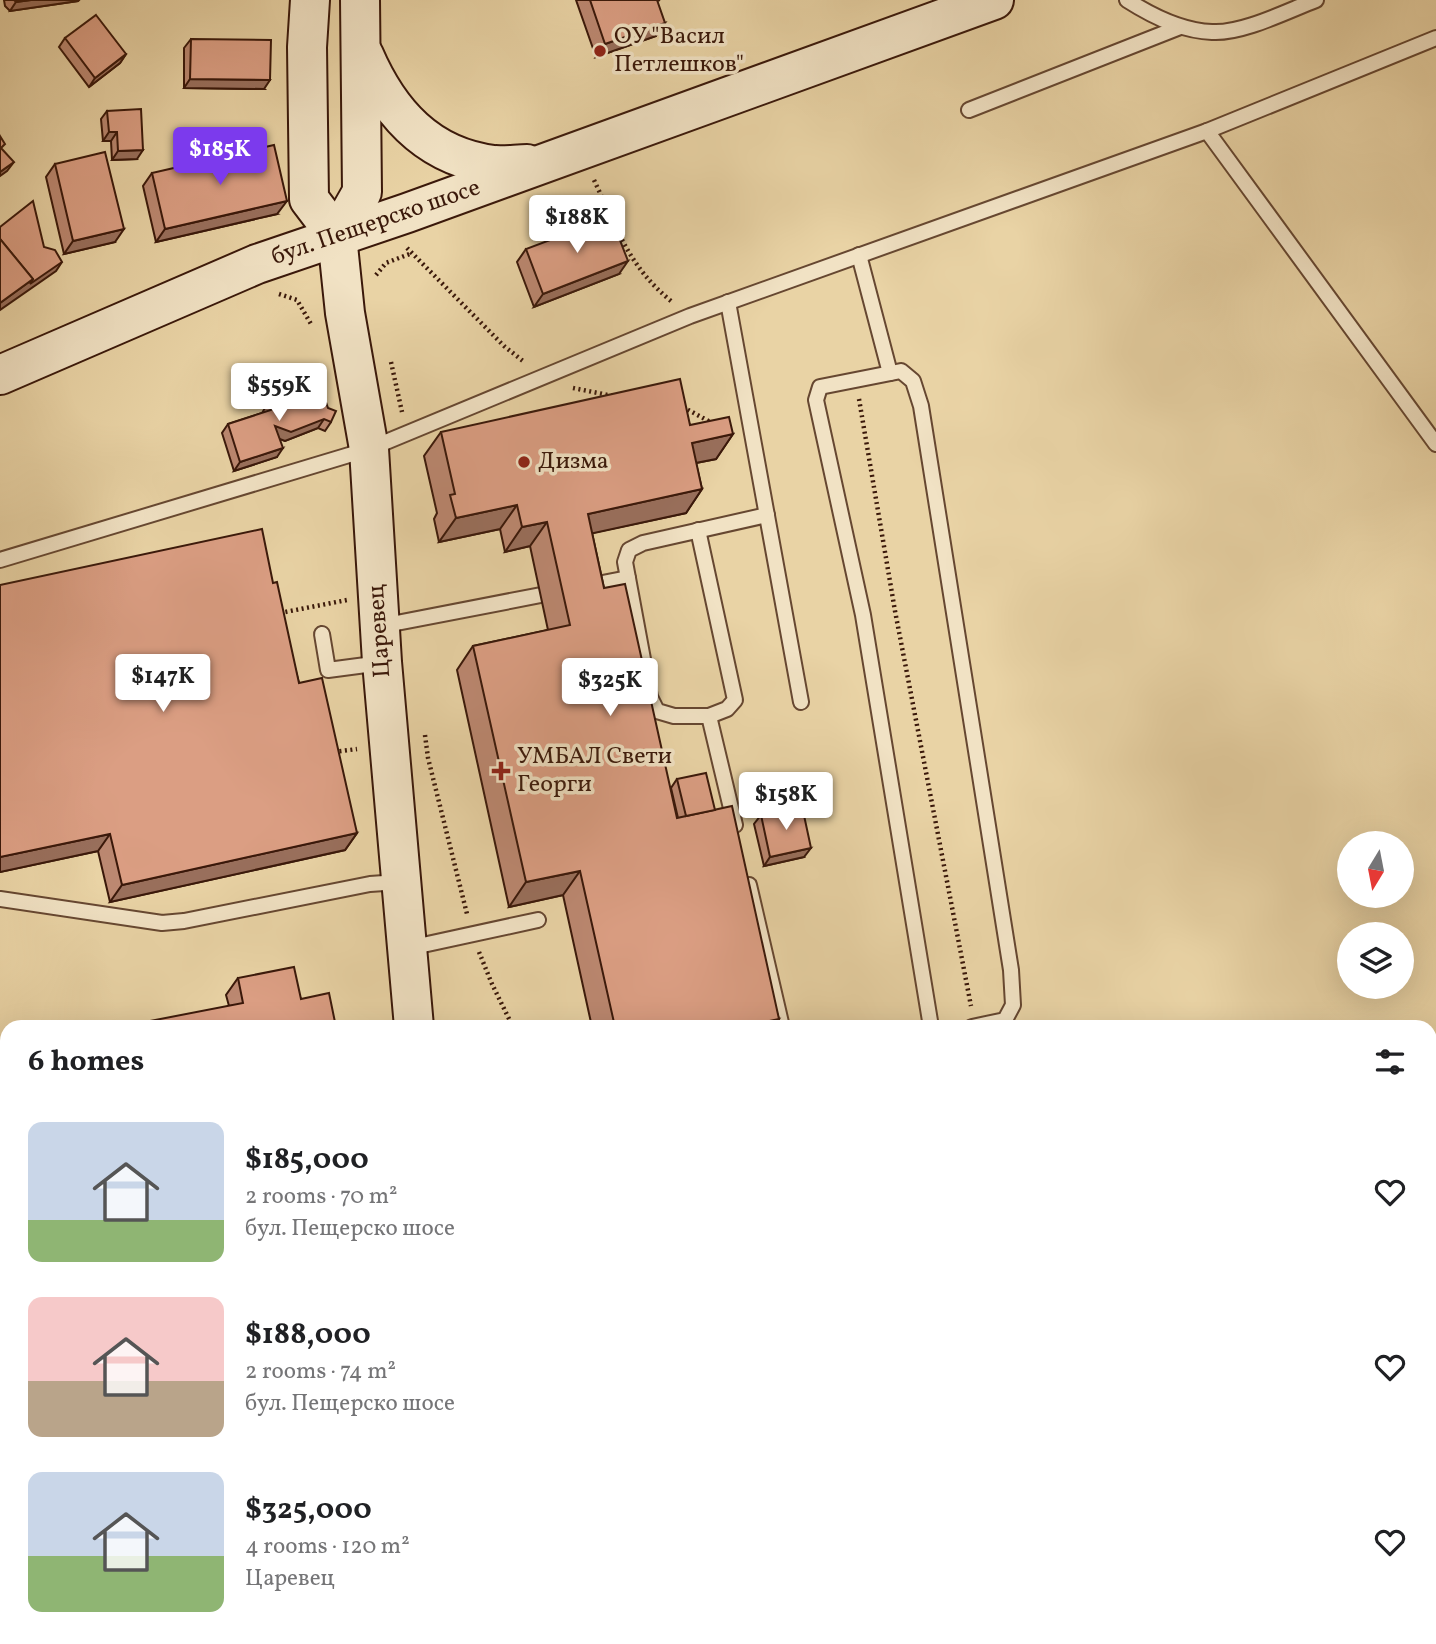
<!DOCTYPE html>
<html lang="en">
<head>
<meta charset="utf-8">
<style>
  body { margin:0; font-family:Vollkorn,serif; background:#f6f6f6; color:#202124; height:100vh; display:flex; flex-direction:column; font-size:26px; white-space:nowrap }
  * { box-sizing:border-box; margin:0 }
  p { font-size:23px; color:#757577 }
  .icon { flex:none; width:38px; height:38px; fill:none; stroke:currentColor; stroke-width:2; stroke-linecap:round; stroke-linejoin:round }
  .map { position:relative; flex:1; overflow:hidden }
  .panel { position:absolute; left:0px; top:1020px; width:1437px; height:625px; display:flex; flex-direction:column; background:#fff; border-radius:21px 21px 0 0; box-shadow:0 7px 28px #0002 }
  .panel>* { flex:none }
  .needle { width:46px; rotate:190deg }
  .buttons { position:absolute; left:1337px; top:831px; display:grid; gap:14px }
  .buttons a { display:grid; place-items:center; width:77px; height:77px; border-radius:50%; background:#fff; box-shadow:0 7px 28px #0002; font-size:35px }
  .price { position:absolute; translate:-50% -60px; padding:0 16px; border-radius:7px; background:#fff; color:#222; font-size:23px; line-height:46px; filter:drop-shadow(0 2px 4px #0008) }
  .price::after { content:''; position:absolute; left:50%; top:42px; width:21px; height:16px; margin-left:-10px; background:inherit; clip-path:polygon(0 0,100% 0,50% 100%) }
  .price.active { background:#7c3aed; color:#fff }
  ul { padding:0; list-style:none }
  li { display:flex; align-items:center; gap:21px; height:175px; padding:0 28px }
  li span { display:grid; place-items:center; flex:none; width:196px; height:140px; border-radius:14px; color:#555 }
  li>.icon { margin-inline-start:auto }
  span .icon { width:84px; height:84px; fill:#fffc; stroke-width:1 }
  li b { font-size:30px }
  h2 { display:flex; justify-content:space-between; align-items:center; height:84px; padding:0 28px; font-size:30px }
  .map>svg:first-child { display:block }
  .forest { fill:url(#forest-crowns); stroke:#7c6946; stroke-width:2 }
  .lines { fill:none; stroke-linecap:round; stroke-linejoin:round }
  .lane-casing { stroke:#664731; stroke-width:18 }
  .secondary-casing { stroke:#3a180a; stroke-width:42 }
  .path { stroke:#3a180a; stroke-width:4.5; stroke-dasharray:2 3.5; stroke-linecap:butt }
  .lane { stroke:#f1e2c4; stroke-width:14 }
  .secondary { stroke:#f1e2c4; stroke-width:38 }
  .wall { fill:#bc8871; stroke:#3a180a; stroke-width:2 }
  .shaded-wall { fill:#996f5c; stroke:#3a180a; stroke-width:2 }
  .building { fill:#db9e83; stroke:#3a180a; stroke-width:2 }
  .poi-dot { fill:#8f2418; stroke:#f1e2c4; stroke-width:2.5 }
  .labels { text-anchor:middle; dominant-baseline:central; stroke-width:7; stroke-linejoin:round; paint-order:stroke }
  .poi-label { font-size:24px; fill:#3a180a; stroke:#f1e2c4; text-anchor:start }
  .street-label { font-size:24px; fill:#3a180a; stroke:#f1e2c4 }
</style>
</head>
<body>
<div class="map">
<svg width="1436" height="1644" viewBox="0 0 1436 1644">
  <defs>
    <pattern id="forest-crowns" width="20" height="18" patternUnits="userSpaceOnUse" patternTransform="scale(1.75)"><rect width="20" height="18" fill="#beba81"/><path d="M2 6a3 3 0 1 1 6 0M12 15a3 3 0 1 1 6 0" fill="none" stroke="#a49f6e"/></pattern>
  </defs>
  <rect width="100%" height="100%" fill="#e9d3a5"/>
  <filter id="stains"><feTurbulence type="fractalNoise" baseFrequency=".00286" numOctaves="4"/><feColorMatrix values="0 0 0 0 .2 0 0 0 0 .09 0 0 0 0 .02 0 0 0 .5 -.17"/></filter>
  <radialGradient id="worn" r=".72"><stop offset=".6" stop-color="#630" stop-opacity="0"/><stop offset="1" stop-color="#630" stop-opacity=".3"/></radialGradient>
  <!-- forest -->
  <path class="forest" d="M73,1638H453L454,1644H73Z"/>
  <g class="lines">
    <!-- lane casing -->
    <g class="lane-casing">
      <g id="lane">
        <path d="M1127,0C1152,16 1182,31 1212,32C1242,34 1287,11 1316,0"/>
        <path d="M969,110L1180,27"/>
        <path d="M1207,131L1436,444"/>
        <path d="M859,255L890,373"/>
        <path d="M728,302L801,702"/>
        <path d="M698,530L735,700L727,709L709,716"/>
        <path d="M0,560L369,449L690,316L1207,131L1436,38"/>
        <path d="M587,586L628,578"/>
        <path d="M381,626L541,595"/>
        <path d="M322,634L328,670L381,663"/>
        <path d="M735,825L709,716H674L657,711L650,697L625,562L629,550L643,543L767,515"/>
        <path d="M749,885L782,1027"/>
        <path d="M0,899L162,923L184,921L370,884L399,882"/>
        <path d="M409,948L538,920"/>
        <path d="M931,1027L863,615L816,400L820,387L901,371L913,381L921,406L1011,970L1013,1005L1005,1020L972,1027"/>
        <path d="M1430,1297L1434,1294L1436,1287"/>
        <path d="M0,1495L7,1494"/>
        <path d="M1240,1638L1242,1644"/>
        <path d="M1270,1644L1326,1638"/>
      </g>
    </g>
    <!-- secondary casing -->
    <g class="secondary-casing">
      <g id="secondary">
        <path d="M310,0L307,47L309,199L337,236L345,313L369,449L382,662L414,1027"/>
        <path d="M364,55C389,113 428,157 494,165C505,166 517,164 527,164"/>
        <path d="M337,236L362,192L360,0"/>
        <path d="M0,375L257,264L407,213L994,0"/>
        <path d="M470,1638L471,1644"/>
        <path d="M510,1638L511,1644"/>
      </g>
    </g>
    <!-- path -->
    <g class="path">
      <path d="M594,180C616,227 629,267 671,301"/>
      <path d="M407,248L504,346L523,361"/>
      <path d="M376,275L386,263L412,253"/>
      <path d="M279,294L297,300L311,324"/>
      <path d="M391,362L402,412"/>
      <path d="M573,388L613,396"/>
      <path d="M859,399L895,611L971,1006"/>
      <path d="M683,407L712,423"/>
      <path d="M280,613L347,600"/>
      <path d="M425,735L428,758L467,914"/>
      <path d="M334,752L357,749"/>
      <path d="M479,952L492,984L513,1027"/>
      <path d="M822,1638L823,1644"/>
      <path d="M1357,1638L1359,1644"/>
      <path d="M935,1644L938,1638"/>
      <path d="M1061,1644L1092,1638"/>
    </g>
    <!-- lane -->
    <use href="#lane" class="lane"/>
    <!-- secondary -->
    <use href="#secondary" class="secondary"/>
  </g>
  <!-- wall -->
  <g class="wall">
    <path d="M4,0H79L78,1L10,11L5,6Z"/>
    <path d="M576,0H660L657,1L656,36L596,57Z"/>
    <path d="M65,38L126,54L120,63L89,87L59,47Z"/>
    <path d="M191,39L264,89L184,88V48Z"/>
    <path d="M107,111L137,159L112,160L111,141H103L101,119Z"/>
    <path d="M55,164L115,242L64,254L46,177Z"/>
    <path d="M152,173L277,214L156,242L143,186Z"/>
    <path d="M526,249L619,274L534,307L517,262Z"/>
    <path d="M320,385L331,422L325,431L318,428L285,441L280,439L277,457L234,471L222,433L228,424L262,413L268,403Z"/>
    <path d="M690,425L733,434L716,459L696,463L702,489L686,513L592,533L604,588L677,818H678L671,788L677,779L715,810L779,1019L773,1027H592L563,895L509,907L457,670L473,646L548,630L530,546L505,552L500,529L439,542L434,519L437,513L424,456L441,432Z"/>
    <path d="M273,583L299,683L357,833L345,850L110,902L98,851L0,872V585Z"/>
    <path d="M761,815L804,857L764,866L754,824Z"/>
    <path d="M238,978L301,999L229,1006L226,995Z"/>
    <path d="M1381,1638H1430L1436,1644H1384Z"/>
  </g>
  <!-- shaded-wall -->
  <g class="shaded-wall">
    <path d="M31,0H79L78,1L10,11L16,2Z"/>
    <path d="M665,23L656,36L596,57L605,44Z"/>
    <path d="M126,54L120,63L89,87L95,78Z"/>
    <path d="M190,79L270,80L264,89L184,88Z"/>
    <path d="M109,132H117L111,141H103Z"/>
    <path d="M143,150L137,159L112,160L118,151Z"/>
    <path d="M14,162L7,171L0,176V172Z"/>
    <path d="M287,201L277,214L156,242L165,229Z"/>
    <path d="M124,229L115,242L64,254L73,241Z"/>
    <path d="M628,261L619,274L534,307L543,294Z"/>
    <path d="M62,262L56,271L0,310V303L33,279Z"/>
    <path d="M324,419L318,428L285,441L269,435L275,426Z"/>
    <path d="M733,434L716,459L675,467L692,443Z"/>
    <path d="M283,448L277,457L234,471L240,462Z"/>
    <path d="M702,489L686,513L571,538L588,514Z"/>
    <path d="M517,505L500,529L439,542L456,518Z"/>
    <path d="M547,522L530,546L505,552L522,527Z"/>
    <path d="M357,833L345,850L110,902L122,885Z"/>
    <path d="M110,834L98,851L0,872V857Z"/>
    <path d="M811,848L804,857L764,866L770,857Z"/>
    <path d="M580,871L563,895L509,907L526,882Z"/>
    <path d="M779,1019L773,1027H739Z"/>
  </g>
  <!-- building -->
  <g class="building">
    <path d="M14,0H31L16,2Z"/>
    <path d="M590,0H657L665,23L605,44Z"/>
    <path d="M96,15L126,54L95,78L65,38Z"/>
    <path d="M191,39L271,40L270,80L190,79Z"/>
    <path d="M141,109L143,150L118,151L117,132H109L107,111Z"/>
    <path d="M0,136L5,144L1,148L14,162L0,172Z"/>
    <path d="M274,145L287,201L165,229L152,173Z"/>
    <path d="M105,152L124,229L73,241L55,164Z"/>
    <path d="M33,201L44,247L55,250L62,262L30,284L33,279L0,239V227Z"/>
    <path d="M611,217L628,261L543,294L526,249Z"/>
    <path d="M0,239L33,279L0,303Z"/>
    <path d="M680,379L690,425L729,417L733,434L692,443L702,489L588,514L604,588L625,584L677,818L732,806L779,1019L739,1027H615L580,871L526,882L473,646L570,625L547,522L522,527L517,505L456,518L450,495L455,494L441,432Z"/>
    <path d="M320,385L328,408L336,411L331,422L324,419L291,432L275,426L283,448L240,462L228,424L271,410L268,403Z"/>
    <path d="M262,529L273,583L277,582L299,683L322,678L357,833L122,885L110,834L0,857V585Z"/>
    <path d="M706,773L715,810L686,816L677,779Z"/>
    <path d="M802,806L811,848L770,857L761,815Z"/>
    <path d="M294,967L301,999L329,993L336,1027H119L243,1003L238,978Z"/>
    <path d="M1403,1023V1027H1380Z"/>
    <path d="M0,1175L7,1176V1403L0,1449Z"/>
    <path d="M1436,1347V1644H1407L1406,1638H1430V1348Z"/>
  </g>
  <!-- markers -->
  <g class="poi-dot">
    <circle cx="600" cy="51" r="7"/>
    <circle cx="524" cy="462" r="7"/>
    <path d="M497.5 760.5h7v7h7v7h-7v7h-7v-7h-7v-7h7z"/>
  </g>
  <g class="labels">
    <!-- poi labels -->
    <g class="poi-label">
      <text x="614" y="37">ОУ "Васил<tspan x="614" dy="28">Петлешков"</tspan></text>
      <text x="538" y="462">Дизма</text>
      <text x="517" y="757">УМБАЛ Свети<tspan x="517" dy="28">Георги</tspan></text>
    </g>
    <!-- street labels -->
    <g class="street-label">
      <text transform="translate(376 223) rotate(-19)">бул. Пещерско шосе</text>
      <text transform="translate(380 631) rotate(-94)">Царевец</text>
    </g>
  </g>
  <rect width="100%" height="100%" filter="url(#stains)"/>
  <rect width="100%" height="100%" fill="url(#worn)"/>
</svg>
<div class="buttons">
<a><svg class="needle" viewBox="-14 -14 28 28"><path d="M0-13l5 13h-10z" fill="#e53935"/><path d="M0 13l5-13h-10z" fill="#757577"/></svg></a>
<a><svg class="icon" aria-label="layers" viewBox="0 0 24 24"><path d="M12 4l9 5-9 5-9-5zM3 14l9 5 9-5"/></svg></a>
</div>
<b class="price active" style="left:220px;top:187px">$185K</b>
<b class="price" style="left:577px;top:255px">$188K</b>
<b class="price" style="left:279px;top:423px">$559K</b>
<b class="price" style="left:163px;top:714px">$147K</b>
<b class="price" style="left:610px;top:718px">$325K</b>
<b class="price" style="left:786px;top:832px">$158K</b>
<section class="panel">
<h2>6 homes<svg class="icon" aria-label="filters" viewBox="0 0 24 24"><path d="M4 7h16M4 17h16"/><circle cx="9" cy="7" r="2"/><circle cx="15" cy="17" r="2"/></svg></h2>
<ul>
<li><span style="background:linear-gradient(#c9d6e8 70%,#8fb573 0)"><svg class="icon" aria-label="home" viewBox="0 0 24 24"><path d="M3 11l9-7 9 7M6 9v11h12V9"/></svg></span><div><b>$185,000</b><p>2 rooms · 70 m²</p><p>бул. Пещерско шосе</p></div><svg class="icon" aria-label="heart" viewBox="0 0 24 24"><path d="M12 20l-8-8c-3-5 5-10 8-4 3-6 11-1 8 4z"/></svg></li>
<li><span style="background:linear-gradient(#f6c9c9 60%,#b9a48a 0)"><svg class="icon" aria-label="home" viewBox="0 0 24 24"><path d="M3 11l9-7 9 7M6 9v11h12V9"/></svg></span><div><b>$188,000</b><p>2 rooms · 74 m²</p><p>бул. Пещерско шосе</p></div><svg class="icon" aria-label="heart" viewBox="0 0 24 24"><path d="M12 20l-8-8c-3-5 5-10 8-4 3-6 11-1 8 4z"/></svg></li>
<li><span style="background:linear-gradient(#c9d6e8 60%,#8fb573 0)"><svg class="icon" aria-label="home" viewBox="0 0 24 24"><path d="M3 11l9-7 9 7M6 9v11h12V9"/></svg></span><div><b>$325,000</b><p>4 rooms · 120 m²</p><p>Царевец</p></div><svg class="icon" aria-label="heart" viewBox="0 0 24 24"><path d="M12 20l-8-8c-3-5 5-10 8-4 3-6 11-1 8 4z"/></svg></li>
</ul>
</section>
</div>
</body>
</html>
